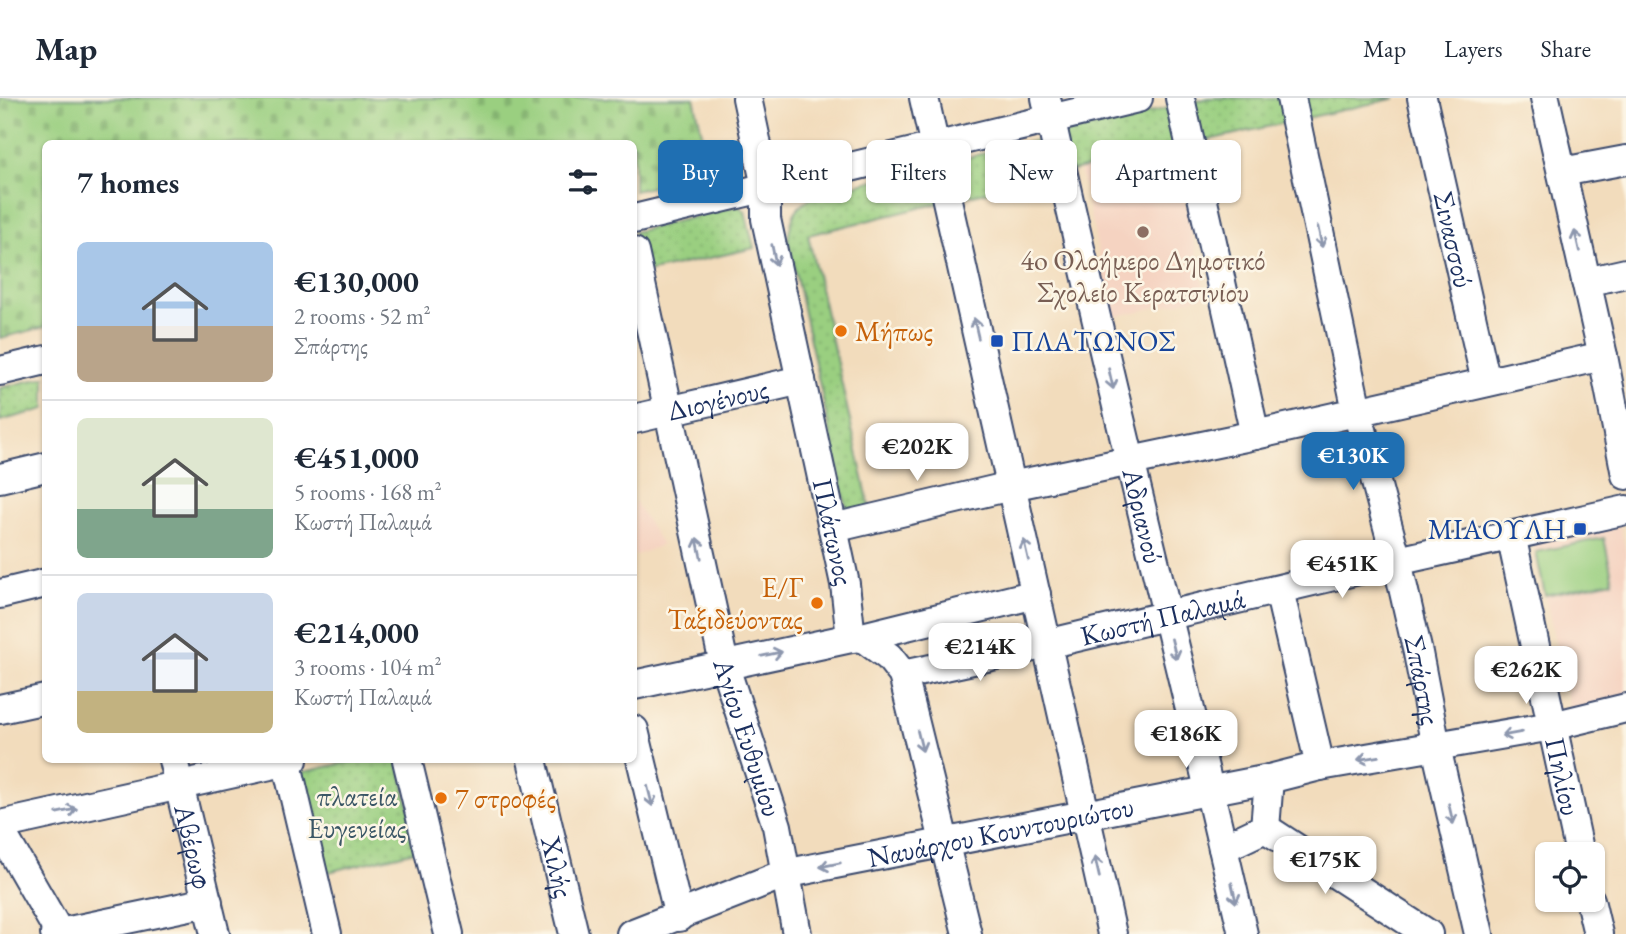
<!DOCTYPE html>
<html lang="en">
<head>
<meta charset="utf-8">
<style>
  body { margin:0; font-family:"EB Garamond",serif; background:#f6f6f7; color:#1f2937; height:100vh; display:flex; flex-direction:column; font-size:26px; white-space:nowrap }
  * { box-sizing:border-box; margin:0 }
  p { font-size:23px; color:#747a83 }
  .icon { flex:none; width:38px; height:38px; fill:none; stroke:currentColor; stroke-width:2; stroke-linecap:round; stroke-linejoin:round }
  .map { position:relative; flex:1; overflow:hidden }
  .side { position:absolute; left:42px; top:42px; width:595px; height:623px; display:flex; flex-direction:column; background:#fff; border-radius:10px; box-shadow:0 2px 5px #0004 }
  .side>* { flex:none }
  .top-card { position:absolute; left:658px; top:42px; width:665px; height:63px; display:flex; gap:14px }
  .buttons { position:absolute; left:1535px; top:744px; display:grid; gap:14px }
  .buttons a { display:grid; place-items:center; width:70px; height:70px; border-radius:10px; background:#fff; box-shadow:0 2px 5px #0004; font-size:35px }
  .price { position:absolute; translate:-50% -60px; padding:0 16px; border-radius:14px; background:#fff; color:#222; font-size:23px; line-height:46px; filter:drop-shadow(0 2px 4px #0008) }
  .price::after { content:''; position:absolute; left:50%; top:42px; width:21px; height:16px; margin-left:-10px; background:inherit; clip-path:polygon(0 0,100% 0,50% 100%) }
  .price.active { background:#1f6fb2; color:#fff }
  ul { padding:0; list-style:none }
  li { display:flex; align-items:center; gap:21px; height:175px; padding:0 35px }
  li+li { border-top:2px solid #e0e1e3 }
  li span { display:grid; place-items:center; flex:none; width:196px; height:140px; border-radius:10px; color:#555 }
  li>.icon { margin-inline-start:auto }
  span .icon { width:84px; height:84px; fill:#fffc; stroke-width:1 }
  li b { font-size:30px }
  h2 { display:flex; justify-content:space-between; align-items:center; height:84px; padding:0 35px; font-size:30px }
  .chip { padding:0 24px; border-radius:10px; background:#fff; box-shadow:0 2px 5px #0004; font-size:24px; line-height:63px }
  .chip.active { background:#1f6fb2; color:#fff }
  header { display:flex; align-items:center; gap:42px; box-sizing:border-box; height:98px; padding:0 35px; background:#fff; border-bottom:2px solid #e0e1e3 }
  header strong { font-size:33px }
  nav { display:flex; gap:38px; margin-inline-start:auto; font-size:24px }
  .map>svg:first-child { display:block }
  .built { fill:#f5d3c1 }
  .grass { fill:url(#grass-dots); stroke:#5a7f6f; stroke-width:2 }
  .cemetery { fill:url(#cemetery-stones); stroke:#5a7f6f; stroke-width:2 }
  .pitch { fill:#9acf80; stroke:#5a7f6f; stroke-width:2 }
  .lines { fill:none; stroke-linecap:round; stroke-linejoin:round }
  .minor-casing { stroke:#3b496c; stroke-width:32 }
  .minor { stroke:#fff; stroke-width:28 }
  .oneway { stroke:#8d97ae }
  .education-dot { fill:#8d6e63; stroke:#fcf5e5; stroke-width:2.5 }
  .food-dot { fill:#e8710a; stroke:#fcf5e5; stroke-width:2.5 }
  .transit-dot { fill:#1a4fb4; stroke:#fcf5e5; stroke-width:2.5 }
  .labels { text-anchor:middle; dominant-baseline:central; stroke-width:5; stroke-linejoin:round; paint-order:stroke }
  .street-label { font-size:28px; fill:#1b2f5e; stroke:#fcf5e5 }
  .education-label { font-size:28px; fill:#785e54; stroke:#fcf5e5 }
  .food-label { font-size:28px; fill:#c56008; stroke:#fcf5e5; text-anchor:start }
  .transit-label { font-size:28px; fill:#164399; stroke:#fcf5e5; text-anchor:start }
  .park-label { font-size:28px; fill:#3b5766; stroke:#fcf5e5 }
</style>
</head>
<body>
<header>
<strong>Map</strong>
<nav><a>Map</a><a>Layers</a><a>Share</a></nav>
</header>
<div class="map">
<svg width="1626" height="836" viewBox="0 0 1626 836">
  <defs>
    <pattern id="grass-dots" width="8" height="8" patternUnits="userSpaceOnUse" patternTransform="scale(1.75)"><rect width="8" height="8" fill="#9acf80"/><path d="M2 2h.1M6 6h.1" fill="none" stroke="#84b271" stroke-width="1.8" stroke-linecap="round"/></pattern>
    <pattern id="cemetery-stones" width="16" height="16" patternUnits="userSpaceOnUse" patternTransform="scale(1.75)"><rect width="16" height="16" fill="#9acf80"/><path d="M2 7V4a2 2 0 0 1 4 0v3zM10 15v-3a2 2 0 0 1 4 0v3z" fill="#84b271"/></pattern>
  </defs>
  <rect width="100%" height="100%" fill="#fcf5e5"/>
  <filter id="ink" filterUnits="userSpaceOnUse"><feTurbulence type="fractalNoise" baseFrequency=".0143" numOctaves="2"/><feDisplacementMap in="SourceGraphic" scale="14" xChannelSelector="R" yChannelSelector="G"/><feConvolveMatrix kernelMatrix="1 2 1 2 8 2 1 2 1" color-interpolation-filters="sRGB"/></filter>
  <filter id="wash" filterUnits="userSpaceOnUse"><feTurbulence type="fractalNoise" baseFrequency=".00686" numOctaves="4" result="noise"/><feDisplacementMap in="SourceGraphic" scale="28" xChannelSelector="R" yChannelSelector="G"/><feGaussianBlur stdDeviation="1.57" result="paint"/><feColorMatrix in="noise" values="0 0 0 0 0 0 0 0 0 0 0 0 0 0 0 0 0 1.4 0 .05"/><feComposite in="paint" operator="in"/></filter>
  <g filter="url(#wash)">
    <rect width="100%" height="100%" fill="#f2dcbc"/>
    <!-- built -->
    <g class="built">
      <path d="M1173,50L1206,198L1113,219L1080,71Z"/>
      <path d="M634,402L662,447L634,458Z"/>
      <path d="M1620,427L1626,454V601L1570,613L1534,446Z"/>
    </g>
    <!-- grass -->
    <g class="grass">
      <path d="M1209,0H1396L1080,71L808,137L870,411L848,416L788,142C792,115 794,109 818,96Z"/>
      <path d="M738,108L745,113L754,150L634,177V134Z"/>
      <path d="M45,279V311L0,323V290Z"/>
      <path d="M358,662H398L419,752L320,776L294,676Z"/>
    </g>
    <!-- cemetery -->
    <path class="cemetery" d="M0,0H694L711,75L634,93V46H46L45,229L0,240Z"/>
    <!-- pitch -->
    <path class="pitch" d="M1604,440L1613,483L1545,497L1536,454Z"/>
  </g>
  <g filter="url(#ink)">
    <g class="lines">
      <!-- minor casing -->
      <g class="minor-casing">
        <g id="minor">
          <path id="s1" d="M747,0L766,89V121L845,486L851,540"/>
          <path d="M924,0L1112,836"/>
          <path id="s2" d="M1046,0C1107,280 1179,557 1243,836"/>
          <path d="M1180,0L1255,337"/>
          <path id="s3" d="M1291,0L1357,313L1397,463L1418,555L1436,649L1479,836"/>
          <path id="s4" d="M1422,0L1486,284"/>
          <path d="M1545,0L1603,258L1626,377"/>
          <path d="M1562,74L1626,62"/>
          <path d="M634,121L1138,0"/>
          <path id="s5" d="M634,154L724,566L777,728L797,836"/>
          <path d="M1586,184L1626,175"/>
          <path d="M0,273L46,262"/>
          <path id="s6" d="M634,321L801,282"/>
          <path d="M0,380L46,369"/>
          <path d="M833,430L1011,388L1255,337L1603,258"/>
          <path id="s7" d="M1511,437L1580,756"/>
          <path d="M1279,492L1320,668"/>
          <path d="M0,496L46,485"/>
          <path d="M862,539L1036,496"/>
          <path id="s8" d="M903,577L1047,546L1397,463L1626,412"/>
          <path d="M634,587L851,540L862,539L889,559L903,577L967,836"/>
          <path d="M0,611L46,601"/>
          <path d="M634,632L679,819"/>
          <path id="s9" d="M173,662L215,836"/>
          <path d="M286,662L327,836"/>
          <path d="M407,662L449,836"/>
          <path id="s10" d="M532,662L574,836"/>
          <path d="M0,727L293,662"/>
          <path d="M1265,730L1269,681"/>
          <path d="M0,732L60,836"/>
          <path d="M1223,750L1265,730L1428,836"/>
          <path d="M1590,802L1598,836"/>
          <path d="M55,836L208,804"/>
          <path id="s11" d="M631,836L784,776L1269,681L1320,668L1552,628L1626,610"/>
        </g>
      </g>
      <!-- minor -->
      <use href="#minor" class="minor"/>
    </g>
    <!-- one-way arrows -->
    <defs><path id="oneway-shaft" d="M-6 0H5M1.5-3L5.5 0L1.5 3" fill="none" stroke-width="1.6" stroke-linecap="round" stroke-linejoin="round" transform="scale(1.75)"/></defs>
    <g class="oneway">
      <use href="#oneway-shaft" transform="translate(1320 139) rotate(78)"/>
      <use href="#oneway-shaft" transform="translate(1577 143) rotate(-103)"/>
      <use href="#oneway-shaft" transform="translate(774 157) rotate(78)"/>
      <use href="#oneway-shaft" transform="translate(976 230) rotate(-103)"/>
      <use href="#oneway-shaft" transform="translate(1111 281) rotate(77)"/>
      <use href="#oneway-shaft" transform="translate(699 450) rotate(-102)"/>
      <use href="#oneway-shaft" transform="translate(1026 452) rotate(-103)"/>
      <use href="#oneway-shaft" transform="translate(1174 551) rotate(76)"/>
      <use href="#oneway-shaft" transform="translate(772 556) rotate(-12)"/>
      <use href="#oneway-shaft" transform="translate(1512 636) rotate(170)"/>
      <use href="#oneway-shaft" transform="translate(920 643) rotate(76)"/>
      <use href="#oneway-shaft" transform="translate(1368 660) rotate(171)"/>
      <use href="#oneway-shaft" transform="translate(650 698) rotate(76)"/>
      <use href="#oneway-shaft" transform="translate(67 713) rotate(-12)"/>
      <use href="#oneway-shaft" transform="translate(1451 716) rotate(77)"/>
      <use href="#oneway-shaft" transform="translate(830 767) rotate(169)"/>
      <use href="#oneway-shaft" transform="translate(1097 769) rotate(-103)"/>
      <use href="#oneway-shaft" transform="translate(1234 795) rotate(77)"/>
    </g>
  </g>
  <!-- markers -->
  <circle class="education-dot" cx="1143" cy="134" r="7"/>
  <g class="food-dot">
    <circle cx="841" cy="233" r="7"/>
    <circle cx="817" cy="505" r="7"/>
    <circle cx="441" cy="700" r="7"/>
  </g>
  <g class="transit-dot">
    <rect x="990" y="236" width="14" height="14" rx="3.5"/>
    <rect x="1573" y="424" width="14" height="14" rx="3.5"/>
  </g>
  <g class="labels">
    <!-- street labels -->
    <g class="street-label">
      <text stroke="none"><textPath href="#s4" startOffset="145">Σινασσού</textPath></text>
      <text stroke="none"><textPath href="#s6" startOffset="86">Διογένους</textPath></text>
      <text stroke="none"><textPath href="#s2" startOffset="429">Αδριανού</textPath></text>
      <text stroke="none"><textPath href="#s1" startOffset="443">Πλάτωνος</textPath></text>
      <text stroke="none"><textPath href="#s8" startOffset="266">Κωστή Παλαμά</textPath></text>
      <text stroke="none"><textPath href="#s3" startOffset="597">Σπάρτης</textPath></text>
      <text stroke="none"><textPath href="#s5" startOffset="499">Αγίου Ευθυμίου</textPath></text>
      <text stroke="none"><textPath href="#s7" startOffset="247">Πηλίου</textPath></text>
      <text stroke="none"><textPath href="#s11" startOffset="385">Ναυάρχου Κουντουριώτου</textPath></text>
      <text stroke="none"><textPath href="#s9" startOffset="89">Αβέρωφ</textPath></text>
      <text stroke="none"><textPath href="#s10" startOffset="110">Χιλής</textPath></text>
    </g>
    <!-- education labels -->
    <g class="education-label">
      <text x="1143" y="162">4o Ολοήμερο Δημοτικό<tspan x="1143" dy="32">Σχολείο Κερατσινίου</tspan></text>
    </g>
    <!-- food labels -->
    <g class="food-label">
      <text x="855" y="233">Μήπως</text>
      <text x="803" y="489" text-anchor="end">Ε/Γ<tspan x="803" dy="32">Ταξιδεύοντας</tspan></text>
      <text x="455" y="700">7 στροφές</text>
    </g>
    <!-- transit labels -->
    <g class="transit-label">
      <text x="1011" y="243">ΠΛΑΤΩΝΟΣ</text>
      <text x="1566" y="431" text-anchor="end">ΜΙΑΟΥΛΗ</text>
    </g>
    <!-- park labels -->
    <g class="park-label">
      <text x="357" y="698">πλατεία<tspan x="357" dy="32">Ευγενείας</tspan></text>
    </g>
  </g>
</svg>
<div class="buttons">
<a><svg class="icon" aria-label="locate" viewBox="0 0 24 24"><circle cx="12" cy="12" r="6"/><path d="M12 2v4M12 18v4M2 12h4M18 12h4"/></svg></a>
</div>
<b class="price" style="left:917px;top:385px">€202K</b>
<b class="price active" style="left:1353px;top:394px">€130K</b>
<b class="price" style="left:1342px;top:502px">€451K</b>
<b class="price" style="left:980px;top:585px">€214K</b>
<b class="price" style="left:1526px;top:608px">€262K</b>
<b class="price" style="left:1186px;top:672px">€186K</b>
<b class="price" style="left:1325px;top:798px">€175K</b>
<div class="top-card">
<a class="chip active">Buy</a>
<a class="chip">Rent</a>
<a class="chip">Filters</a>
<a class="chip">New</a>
<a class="chip">Apartment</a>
</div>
<section class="side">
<h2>7 homes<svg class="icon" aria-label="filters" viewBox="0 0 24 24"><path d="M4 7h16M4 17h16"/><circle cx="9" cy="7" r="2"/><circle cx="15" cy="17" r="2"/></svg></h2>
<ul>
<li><span style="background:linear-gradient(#a9c7e8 60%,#b9a48a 0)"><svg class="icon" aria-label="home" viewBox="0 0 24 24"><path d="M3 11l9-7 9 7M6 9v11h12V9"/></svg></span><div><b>€130,000</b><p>2 rooms · 52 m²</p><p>Σπάρτης</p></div></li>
<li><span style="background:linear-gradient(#dfe7d0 65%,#7fa58c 0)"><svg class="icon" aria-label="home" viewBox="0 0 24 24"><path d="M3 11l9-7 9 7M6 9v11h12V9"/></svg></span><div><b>€451,000</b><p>5 rooms · 168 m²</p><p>Κωστή Παλαμά</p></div></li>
<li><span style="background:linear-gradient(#c9d6e8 70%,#c2b280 0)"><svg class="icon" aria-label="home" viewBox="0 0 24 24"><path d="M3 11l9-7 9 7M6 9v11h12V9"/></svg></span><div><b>€214,000</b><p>3 rooms · 104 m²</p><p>Κωστή Παλαμά</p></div></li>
</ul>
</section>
</div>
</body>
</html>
